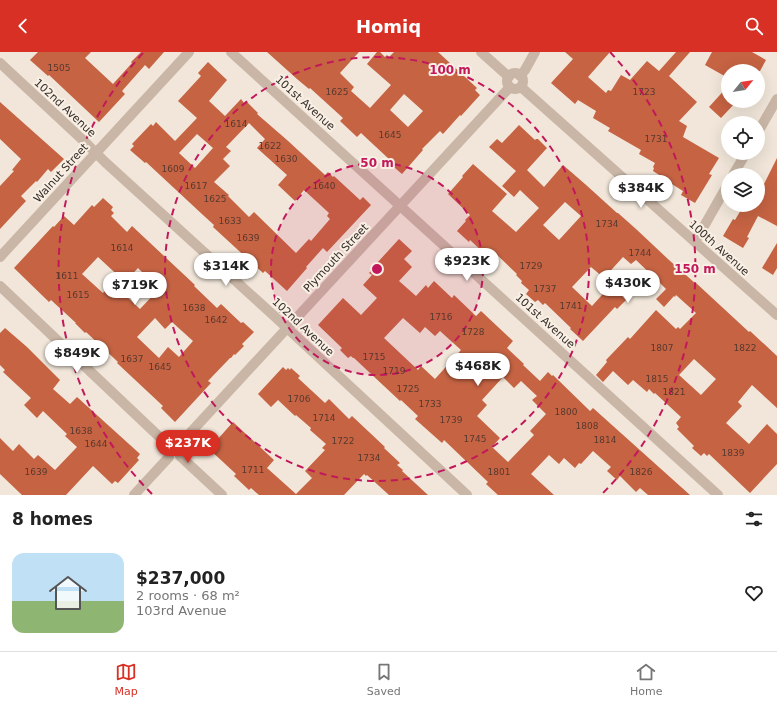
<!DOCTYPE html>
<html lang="en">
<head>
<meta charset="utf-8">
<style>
  body { margin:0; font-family:"DejaVu Sans",sans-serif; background:#f2f2f2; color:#222; height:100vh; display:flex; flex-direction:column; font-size:15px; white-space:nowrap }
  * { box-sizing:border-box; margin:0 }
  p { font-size:13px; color:#767676 }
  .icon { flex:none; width:22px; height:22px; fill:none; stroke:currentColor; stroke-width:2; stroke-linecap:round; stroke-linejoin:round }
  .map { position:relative; height:443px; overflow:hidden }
  .drawer { display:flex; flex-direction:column; background:#fff; flex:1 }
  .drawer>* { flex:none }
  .needle { width:26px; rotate:60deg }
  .fabs { position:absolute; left:721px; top:12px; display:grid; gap:8px }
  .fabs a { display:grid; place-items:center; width:44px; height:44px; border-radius:50%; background:#fff; box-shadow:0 4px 16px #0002; font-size:20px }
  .price { position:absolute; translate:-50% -34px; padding:0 9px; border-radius:14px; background:#fff; color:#222; font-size:13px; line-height:26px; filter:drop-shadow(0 1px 2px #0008) }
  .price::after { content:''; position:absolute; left:50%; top:24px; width:12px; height:9px; margin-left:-6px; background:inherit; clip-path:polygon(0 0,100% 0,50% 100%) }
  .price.on { background:#d93025; color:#fff }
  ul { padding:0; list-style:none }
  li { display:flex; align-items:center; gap:12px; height:100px; padding:0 12px }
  li span { display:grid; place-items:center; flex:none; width:112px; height:80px; border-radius:12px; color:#555 }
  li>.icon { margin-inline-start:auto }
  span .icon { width:48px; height:48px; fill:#fffc; stroke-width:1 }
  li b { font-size:17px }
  h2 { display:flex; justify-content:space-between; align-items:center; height:48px; padding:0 12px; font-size:17px }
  header { display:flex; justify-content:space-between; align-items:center; height:52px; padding:0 12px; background:#d93025; color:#fff; font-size:18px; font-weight:800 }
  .tab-bar { display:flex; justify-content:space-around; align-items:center; height:56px; border-top:1px solid #e0e0e0; background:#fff; font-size:11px; color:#767676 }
  .tab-bar a { display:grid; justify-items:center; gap:2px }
  .tab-bar .on { color:#d93025 }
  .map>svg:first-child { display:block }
  .building { fill:#c56343; fill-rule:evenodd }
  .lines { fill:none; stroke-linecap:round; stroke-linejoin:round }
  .minor { stroke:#c9b6a6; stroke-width:10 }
  .ring { fill:none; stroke:#c2185b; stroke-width:2; stroke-dasharray:7 5 }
  .labels { text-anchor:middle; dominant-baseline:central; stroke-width:4; stroke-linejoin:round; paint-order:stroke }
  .number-label { font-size:9px; fill:#59392e }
  .street-label { font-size:11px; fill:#352b27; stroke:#f9f0e5 }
  .centre { fill:#c2185b; stroke:#f9f0e5; stroke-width:2 }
  .ring-label { font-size:12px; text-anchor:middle; font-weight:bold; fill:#c2185b; stroke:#f9f0e5; stroke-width:4; stroke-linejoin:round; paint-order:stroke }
</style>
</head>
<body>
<header><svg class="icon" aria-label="back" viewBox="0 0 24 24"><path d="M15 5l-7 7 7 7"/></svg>Homiq<svg class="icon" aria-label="search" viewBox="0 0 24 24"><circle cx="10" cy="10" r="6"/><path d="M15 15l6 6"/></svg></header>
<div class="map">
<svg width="777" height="443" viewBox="0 0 777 443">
  <rect width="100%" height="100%" fill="#f1e6d9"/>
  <!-- building -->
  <g class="building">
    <path d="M38,0H91L85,6L113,32L132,11L131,10L141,0H164L149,17L145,13L122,39L125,42L99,70L49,23L48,24L30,8Z"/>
    <path d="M267,0H359L340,21L354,35L351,39L370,56L391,33L367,12L377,0H380L385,5L387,3L389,5L394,0H438L477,36L475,38L480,43L461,64L460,63L443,82L440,79L422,97L423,98L402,122L388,110L390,108L361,81L357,85L340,69L343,66L310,36L309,37L297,27ZM404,42L423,59L408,75L390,58Z"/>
    <path d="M565,0H610L588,25L606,41L608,38L611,39L621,23L630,28L647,9L659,19L676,0H690L669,24L697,50L679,69L687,74L683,85L719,106L709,122L712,123L695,151L681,143L683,139L667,129V128L653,119L654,116L653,115L655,111L639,102L641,98L608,79L610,76L593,66L596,59L578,48L575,52L551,31L573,7Z"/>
    <path d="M712,0H752L766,8L760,19H728V26L705,13Z"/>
    <path d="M208,10L227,28L209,49L225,64L241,47L244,51L246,49L258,61L257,62L287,88L325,123L328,120L333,125L334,124L360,148L363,145L371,153L327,200L323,196L306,215L307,216L287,239L265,219L263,221L213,175L214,173L203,163L146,110L145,111L130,98L134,94L132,92L151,72L153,74L156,70L175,89L197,66L178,49L201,24L198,21ZM249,71L265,87L257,96L287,123L278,133L295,149L304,138L329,161L327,164L330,167L311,189L309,187L296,201L254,160L249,165L228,144L229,143L214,130L230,114L223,107L231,99L226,95ZM197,82L213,96L195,116L179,101Z"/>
    <path d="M728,34V49H737L721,66L709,55Z"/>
    <path d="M0,50L64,107L51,120L48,117L37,130L36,129L21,144L26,149L0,177V134L14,119L12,118L21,107L0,87Z"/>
    <path d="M519,73L535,88L536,87H538L547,96L527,118L544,135L563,113L585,132L617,161H618L636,177L669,208L696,232V231L749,280L750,279L777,304V356L752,333L738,350L742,354L726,371L749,392L767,372L777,382V412L750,441L709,402L707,404L704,401L701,404L692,396L694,394L677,377L679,375L676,371L681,365L655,341L654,342L649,337L647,340L633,328L628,333L613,319L603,330L596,323L607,310L606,308L628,285L630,287L656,258L676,277L678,275L680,277L696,261L676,243L675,245L674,244L664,255L656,247L666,237L658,229L636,208L631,212L623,205L604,226L591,215L572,235L592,254L611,233L626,248L617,257L615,255L583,289L570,277L571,276L545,251L543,253L538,248L535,250L526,242L529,238L521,231L522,229L516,223L517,222L494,200L492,203L487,198L484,201L470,188L469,190L457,179L466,169L465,168L470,163L448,142L463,125L462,124L473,112L507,142L492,159L516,180L539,156L520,138L514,145L502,134L516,119L489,95L497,87L502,91ZM565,150L581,164L559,188L543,173ZM694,307L716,327L701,343L679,323Z"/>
    <path d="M777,106V174L758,164L747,185L749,186L743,196L723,184L733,167L735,168L742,156L737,153H758V144Z"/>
    <path d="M103,146L113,155L111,158L114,161L111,164L127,180L132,174L195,233L194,234L217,256L221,252L241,271L243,270L254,280L242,292L244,294L235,303L234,302L231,306H230L208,329L211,331L175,370L161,356L163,354L117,311L118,310L86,280L85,281L75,271H76L51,248L49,250L14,216L53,174L54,175L64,164L74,173L92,153L94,155ZM98,205L125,230L138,216L159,237L140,257L112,231L103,241L82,222ZM155,266L165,277L172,270L193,289L179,305L168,295L159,306L137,285Z"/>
    <path d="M399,187L412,199L404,207L412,215L399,229L416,244L426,233L428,236L434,229L452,246L454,243L476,264L481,259L513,289L507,296L524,312L523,313L540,329L548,320L552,324L553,323L590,359L593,356L690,443H648L640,436L636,440L620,424L617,428L607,419L611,415L593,399L581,412L579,411L575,416L564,406L559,412L549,403L531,422L554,443H498L486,432L488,430L444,388L442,391L415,367L418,364L401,348L400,349L354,306H353L351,304L348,306L340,298L342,296L318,273L343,246L361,263L377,246L363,233L372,223L369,221L378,211H377ZM403,266L420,281L425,275L435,284L440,279L461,298L435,327L421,314L418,318L384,286ZM503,325L514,336L521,329L537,344L532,348L546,362L530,379L534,383L508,410L492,395L500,386L477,364L487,353L482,348Z"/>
    <path d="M777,191V216L773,223L762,216Z"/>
    <path d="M5,276L27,295L60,328L53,337L70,352L77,345L140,402L137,406L139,408L118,431L115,429L112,432L93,414L66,443H22L0,422V386L13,399L19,392L34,407L38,403L55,418L77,395L65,384L67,382L43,359L37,366L24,353L31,346L3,320L5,318L0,313V281Z"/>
    <path d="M283,315L286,318L288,316L290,318L291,316L300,324L298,326L325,351L329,347L349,367L352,364L385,395L384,396L400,411L397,413L403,418L402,419L428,443H389L367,423L366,424L364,422L344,443H259L251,436L249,438L234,424L236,422L209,397L233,370L274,408L267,416L296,442L312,426L305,419L325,398L322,396L326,392L310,378L311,376L296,363L295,364L278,348L271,355L258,342Z"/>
  </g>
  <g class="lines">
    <!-- minor -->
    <g class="minor">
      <path d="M231,0L718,443"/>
      <path d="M481,0L509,25"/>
      <path d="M0,11L86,91L105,110L272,262L467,443"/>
      <circle cx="515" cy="29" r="8"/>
      <path d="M520,24L525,18L535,0"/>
      <path d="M521,35L777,263"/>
      <path d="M758,80L777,47"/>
      <path d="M733,123L746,101"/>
      <path d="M695,190L728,132"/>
      <path d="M0,205L189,0"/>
      <path d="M0,234L169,394"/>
      <path d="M179,393L510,35"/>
      <path d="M180,404L222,443"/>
      <path d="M134,443L169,405"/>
    </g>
  </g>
  <!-- distance rings -->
  <circle cx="377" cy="217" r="106" fill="#c2185b" fill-opacity=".12"/>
  <g class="ring">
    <circle cx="377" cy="217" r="106"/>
    <circle cx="377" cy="217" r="212"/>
    <path d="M152 442A318 318 0 0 1 144 0M610 0A318 318 0 0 1 602 442"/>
  </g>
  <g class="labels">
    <!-- number labels -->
    <g class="number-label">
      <text x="59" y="16">1505</text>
      <text x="337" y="40">1625</text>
      <text x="644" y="40">1723</text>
      <text x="236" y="72">1614</text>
      <text x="390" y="83">1645</text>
      <text x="656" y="87">1731</text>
      <text x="270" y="94">1622</text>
      <text x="286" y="107">1630</text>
      <text x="173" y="117">1609</text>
      <text x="196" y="134">1617</text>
      <text x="324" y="134">1640</text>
      <text x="215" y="147">1625</text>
      <text x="230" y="169">1633</text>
      <text x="607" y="172">1734</text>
      <text x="248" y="186">1639</text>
      <text x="122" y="196">1614</text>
      <text x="640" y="201">1744</text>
      <text x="531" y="214">1729</text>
      <text x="67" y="224">1611</text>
      <text x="545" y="237">1737</text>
      <text x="78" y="243">1615</text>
      <text x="571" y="254">1741</text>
      <text x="194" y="256">1638</text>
      <text x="441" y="265">1716</text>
      <text x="216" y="268">1642</text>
      <text x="473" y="280">1728</text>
      <text x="662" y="296">1807</text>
      <text x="745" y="296">1822</text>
      <text x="374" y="305">1715</text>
      <text x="132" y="307">1637</text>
      <text x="160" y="315">1645</text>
      <text x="394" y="319">1719</text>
      <text x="657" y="327">1815</text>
      <text x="408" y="337">1725</text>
      <text x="674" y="340">1821</text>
      <text x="299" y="347">1706</text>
      <text x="430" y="352">1733</text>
      <text x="566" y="360">1800</text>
      <text x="324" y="366">1714</text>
      <text x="451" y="368">1739</text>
      <text x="587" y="374">1808</text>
      <text x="81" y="379">1638</text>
      <text x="475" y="387">1745</text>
      <text x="605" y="388">1814</text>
      <text x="343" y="389">1722</text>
      <text x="96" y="392">1644</text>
      <text x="733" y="401">1839</text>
      <text x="369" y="406">1734</text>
      <text x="253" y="418">1711</text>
      <text x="36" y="420">1639</text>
      <text x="499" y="420">1801</text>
      <text x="641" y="420">1826</text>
    </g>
    <!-- street labels -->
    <g class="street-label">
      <text transform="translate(305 51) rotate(42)">101st Avenue</text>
      <text transform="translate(65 56) rotate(43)">102nd Avenue</text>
      <text transform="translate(61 121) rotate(-48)">Walnut Street</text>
      <text transform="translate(719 196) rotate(42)">100th Avenue</text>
      <text transform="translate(336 206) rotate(-47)">Plymouth Street</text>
      <text transform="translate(545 269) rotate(42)">101st Avenue</text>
      <text transform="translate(303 275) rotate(43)">102nd Avenue</text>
    </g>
  </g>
  <circle cx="377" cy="217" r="6" class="centre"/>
  <g class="ring-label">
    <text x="450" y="22">100 m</text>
    <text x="377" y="115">50 m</text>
    <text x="695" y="221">150 m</text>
  </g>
</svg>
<div class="fabs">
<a><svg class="needle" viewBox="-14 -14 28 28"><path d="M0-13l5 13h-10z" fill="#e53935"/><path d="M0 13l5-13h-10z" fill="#767676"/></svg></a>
<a><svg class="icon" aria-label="locate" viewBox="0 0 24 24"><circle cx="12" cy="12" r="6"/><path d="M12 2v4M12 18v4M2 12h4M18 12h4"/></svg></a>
<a><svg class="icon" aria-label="layers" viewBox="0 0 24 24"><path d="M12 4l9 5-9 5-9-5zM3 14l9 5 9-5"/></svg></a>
</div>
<b class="price" style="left:641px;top:157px">$384K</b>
<b class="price" style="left:467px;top:230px">$923K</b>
<b class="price" style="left:226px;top:235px">$314K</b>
<b class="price" style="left:628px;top:252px">$430K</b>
<b class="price" style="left:135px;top:254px">$719K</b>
<b class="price" style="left:77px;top:322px">$849K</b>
<b class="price" style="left:478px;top:335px">$468K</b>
<b class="price on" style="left:188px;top:412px">$237K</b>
</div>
<section class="drawer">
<h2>8 homes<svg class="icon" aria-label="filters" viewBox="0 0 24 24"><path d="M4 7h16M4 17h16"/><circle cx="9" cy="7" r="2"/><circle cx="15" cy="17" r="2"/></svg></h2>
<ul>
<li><span style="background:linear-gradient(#bfe0f5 60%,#8fb573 0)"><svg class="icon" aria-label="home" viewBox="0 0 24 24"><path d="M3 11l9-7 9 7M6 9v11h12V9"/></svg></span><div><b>$237,000</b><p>2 rooms · 68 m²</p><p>103rd Avenue</p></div><svg class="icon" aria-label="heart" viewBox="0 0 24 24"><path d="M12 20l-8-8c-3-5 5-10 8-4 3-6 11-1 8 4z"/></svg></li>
</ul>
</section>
<nav class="tab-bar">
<a class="on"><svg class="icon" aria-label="map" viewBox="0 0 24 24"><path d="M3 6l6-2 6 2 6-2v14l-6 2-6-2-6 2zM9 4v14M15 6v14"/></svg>Map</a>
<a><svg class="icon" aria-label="saved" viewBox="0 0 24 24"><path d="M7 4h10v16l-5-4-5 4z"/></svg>Saved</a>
<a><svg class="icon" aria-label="home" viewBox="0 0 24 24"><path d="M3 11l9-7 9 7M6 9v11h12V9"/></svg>Home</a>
</nav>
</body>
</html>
